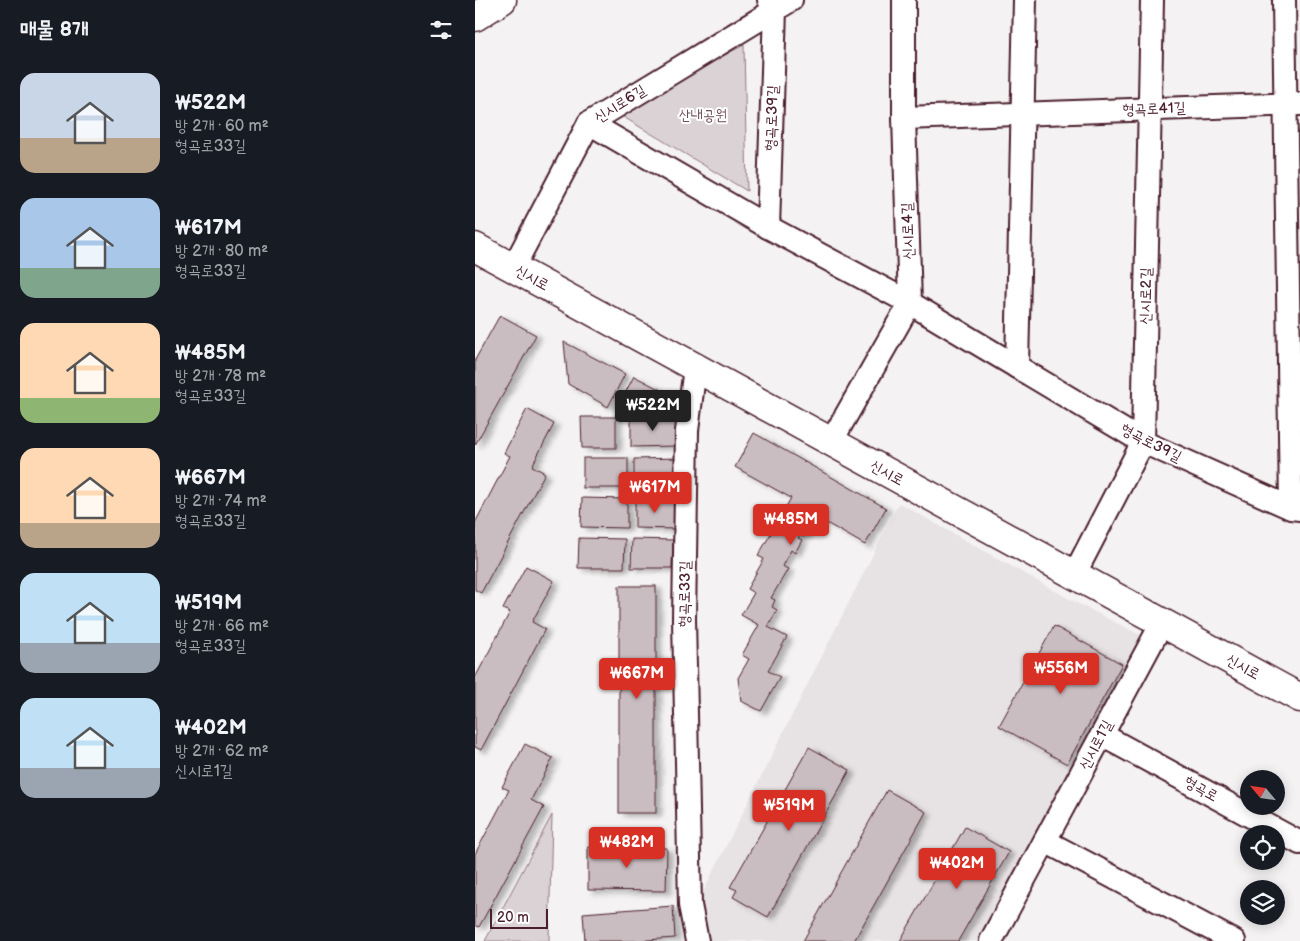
<!DOCTYPE html>
<html lang="ko">
<head>
<meta charset="utf-8">
<style>
  body { margin:0; font-family:"Balsamiq Sans","Poor Story",sans-serif; background:#20242c; color:#f1f3f6; height:100vh; display:flex; flex-direction:column; font-size:19px; white-space:nowrap }
  * { box-sizing:border-box; margin:0 }
  p { font-size:16px; color:#9ea1a6 }
  .icon { flex:none; width:28px; height:28px; fill:none; stroke:currentColor; stroke-width:2; stroke-linecap:round; stroke-linejoin:round }
  .map { position:relative; flex:1; overflow:hidden }
  .details { display:flex; flex-direction:column; background:#171b24; width:475px }
  .details>* { flex:none }
  .needle { width:32px; rotate:299deg }
  .tools { position:absolute; left:765px; top:770px; display:grid; gap:10px }
  .tools a { display:grid; place-items:center; width:45px; height:45px; border-radius:50%; background:#171b24; box-shadow:0 2px 12px #0003; font-size:25px }
  .scale { position:absolute; left:15px; bottom:12px; width:58px; box-sizing:border-box; padding-left:5px; border:2px solid #4a1f2b; border-top:0; font-size:14px; line-height:18px; white-space:nowrap; color:#4a1f2b; -webkit-text-stroke:4px #fff; paint-order:stroke }
  .price { position:absolute; translate:-50% -42px; padding:0 11px; border-radius:5px; background:#d93025; color:#fff; font-size:16px; line-height:32px; filter:drop-shadow(0 1px 2px #0008) }
  .price::after { content:''; position:absolute; left:50%; top:30px; width:15px; height:11px; margin-left:-8px; background:inherit; clip-path:polygon(0 0,100% 0,50% 100%) }
  .price.active { background:#222; color:#fff }
  ul { padding:0; list-style:none }
  li { display:flex; align-items:center; gap:15px; height:125px; padding:0 20px }
  li span { display:grid; place-items:center; flex:none; width:140px; height:100px; border-radius:15px; color:#555 }
  li>.icon { margin-inline-start:auto }
  span .icon { width:60px; height:60px; fill:#fffc; stroke-width:1 }
  li b { font-size:21px }
  h2 { display:flex; justify-content:space-between; align-items:center; height:60px; padding:0 20px; font-size:21px }
  main { display:flex; flex:1; min-height:0 }
  .map>svg:first-child { display:block }
  .built { fill:#e7e2e3 }
  .green { fill:#dbd2d5; stroke:#927880 }
  .building { fill:#cabdc1; stroke:#4a1f2b; filter:url(#shadow) }
  .lines { fill:none; stroke-linecap:round; stroke-linejoin:round }
  .street-casing { stroke:#4a1f2b; stroke-width:26 }
  .secondary-casing { stroke:#4a1f2b; stroke-width:31 }
  .street { stroke:#fff; stroke-width:22 }
  .secondary { stroke:#fff; stroke-width:28 }
  .labels { text-anchor:middle; dominant-baseline:central; stroke-width:4; stroke-linejoin:round; paint-order:stroke }
  .street-label { font-size:15px; fill:#4a1f2b; stroke:#fff }
  .park-label { font-size:15px; fill:#6e4c56; stroke:#fff }
</style>
</head>
<body>
<main>
<section class="details">
<h2>매물 8개<svg class="icon" aria-label="filters" viewBox="0 0 24 24"><path d="M4 7h16M4 17h16"/><circle cx="9" cy="7" r="2"/><circle cx="15" cy="17" r="2"/></svg></h2>
<ul>
<li><span style="background:linear-gradient(#c9d6e8 65%,#b9a48a 0)"><svg class="icon" aria-label="home" viewBox="0 0 24 24"><path d="M3 11l9-7 9 7M6 9v11h12V9"/></svg></span><div><b>₩522M</b><p>방 2개 · 60 m²</p><p>형곡로33길</p></div></li>
<li><span style="background:linear-gradient(#a9c7e8 70%,#7fa58c 0)"><svg class="icon" aria-label="home" viewBox="0 0 24 24"><path d="M3 11l9-7 9 7M6 9v11h12V9"/></svg></span><div><b>₩617M</b><p>방 2개 · 80 m²</p><p>형곡로33길</p></div></li>
<li><span style="background:linear-gradient(#ffd9b3 75%,#8fb573 0)"><svg class="icon" aria-label="home" viewBox="0 0 24 24"><path d="M3 11l9-7 9 7M6 9v11h12V9"/></svg></span><div><b>₩485M</b><p>방 2개 · 78 m²</p><p>형곡로33길</p></div></li>
<li><span style="background:linear-gradient(#ffd9b3 75%,#b9a48a 0)"><svg class="icon" aria-label="home" viewBox="0 0 24 24"><path d="M3 11l9-7 9 7M6 9v11h12V9"/></svg></span><div><b>₩667M</b><p>방 2개 · 74 m²</p><p>형곡로33길</p></div></li>
<li><span style="background:linear-gradient(#bfe0f5 70%,#9aa5b1 0)"><svg class="icon" aria-label="home" viewBox="0 0 24 24"><path d="M3 11l9-7 9 7M6 9v11h12V9"/></svg></span><div><b>₩519M</b><p>방 2개 · 66 m²</p><p>형곡로33길</p></div></li>
<li><span style="background:linear-gradient(#bfe0f5 70%,#9aa5b1 0)"><svg class="icon" aria-label="home" viewBox="0 0 24 24"><path d="M3 11l9-7 9 7M6 9v11h12V9"/></svg></span><div><b>₩402M</b><p>방 2개 · 62 m²</p><p>신시로1길</p></div></li>
</ul>
</section>
<div class="map">
<svg width="825" height="941" viewBox="0 0 825 941">
  <defs>
    <filter id="shadow"><feDropShadow dx="5.5" dy="3" stdDeviation="2.5" flood-color="#0004"/></filter>
  </defs>
  <rect width="100%" height="100%" fill="#f4f2f2"/>
  <filter id="ink" filterUnits="userSpaceOnUse"><feTurbulence type="fractalNoise" baseFrequency=".02" numOctaves="2"/><feDisplacementMap in="SourceGraphic" scale="10" xChannelSelector="R" yChannelSelector="G"/><feConvolveMatrix kernelMatrix="1 2 1 2 8 2 1 2 1" color-interpolation-filters="sRGB"/></filter>
  <g filter="url(#ink)">
    <!-- built -->
    <path class="built" d="M424,503L596,600L673,639L505,941H232L223,902Z"/>
    <!-- green -->
    <g class="green">
      <path d="M269,45L272,191L140,112Z"/>
      <path d="M77,815L74,941H10Z"/>
    </g>
    <!-- building -->
    <g class="building">
      <path d="M25,315L61,335L0,445V360Z"/>
      <path d="M89,342L150,374L133,407L93,384Z"/>
      <path d="M159,376L201,398V410L153,411L148,397Z"/>
      <path d="M52,409L79,424L57,466L70,473L6,593L0,590V523L35,456L29,453Z"/>
      <path d="M201,416V446L156,447V417Z"/>
      <path d="M106,417H141V448H107Z"/>
      <path d="M279,433L411,508L390,545L341,517L329,537L325,535L323,538L327,540L320,553L316,550L307,566L313,569L296,598L300,600L297,607L302,610L293,627L312,637L293,671L305,677L286,711L266,701L263,678L274,659L267,655L284,625L266,615L279,593L272,589L289,559L283,556L316,498L260,467Z"/>
      <rect x="108" y="458" width="45" height="30"/>
      <path d="M204,458V488L159,489V459Z"/>
      <path d="M107,498L152,499V528L106,527Z"/>
      <path d="M160,499L201,500V529L160,528Z"/>
      <path d="M104,538L150,539L149,568H103Z"/>
      <path d="M157,539L198,540L197,568H156Z"/>
      <path d="M51,566L79,581L57,622L70,629L6,750L0,747V678L35,612L28,609Z"/>
      <rect x="144" y="586" width="37" height="227"/>
      <path d="M579,626L647,664L592,764L524,726Z"/>
      <path d="M50,744L78,758L56,800L69,807L4,927L0,925V854L34,790L27,787Z"/>
      <path d="M334,747L375,770L293,917L258,897L262,890L255,887Z"/>
      <path d="M412,790L451,812L379,941H328Z"/>
      <path d="M490,827L534,852L483,941H425Z"/>
      <path d="M113,847L192,848L191,891L113,890Z"/>
      <path d="M198,906L200,938L158,941H110L108,913Z"/>
    </g>
    <g class="lines">
      <!-- street casing -->
      <g class="street-casing">
        <g id="street">
          <path d="M809,0L816,508"/>
          <path d="M429,118L825,104"/>
          <path d="M114,123L293,227L435,303L668,442L816,508L825,509"/>
          <path d="M293,227L300,9L294,0"/>
          <path d="M38,268L114,123L316,0"/>
          <path d="M220,367L212,431L209,619L215,905L222,941"/>
          <path d="M542,367L550,0"/>
          <path d="M356,442L435,303L429,118V0"/>
          <path d="M599,575L668,442L677,0"/>
          <path d="M627,735L825,843"/>
          <path d="M570,841L759,941"/>
          <path d="M516,941L687,623"/>
        </g>
      </g>
      <!-- secondary casing -->
      <g class="secondary-casing">
        <g id="secondary">
          <path d="M0,17L27,0"/>
          <path d="M0,247L825,698"/>
        </g>
      </g>
      <!-- street -->
      <use href="#street" class="street"/>
      <!-- secondary -->
      <use href="#secondary" class="secondary"/>
    </g>
  </g>
  <g class="labels">
    <!-- street labels -->
    <g class="street-label">
      <text transform="translate(145 104) rotate(-32)">신시로6길</text>
      <text transform="translate(679 109) rotate(-2)">형곡로41길</text>
      <text transform="translate(297 118) rotate(-88)">형곡로39길</text>
      <text transform="translate(433 231) rotate(-92)">신시로4길</text>
      <text transform="translate(57 278) rotate(29)">신시로</text>
      <text transform="translate(671 296) rotate(-89)">신시로2길</text>
      <text transform="translate(676 443) rotate(27)">형곡로39길</text>
      <text transform="translate(412 473) rotate(29)">신시로</text>
      <text transform="translate(210 594) rotate(-89)">형곡로33길</text>
      <text transform="translate(768 667) rotate(29)">신시로</text>
      <text transform="translate(621 745) rotate(-62)">신시로1길</text>
      <text transform="translate(726 789) rotate(29)">형곡로</text>
    </g>
    <!-- park labels -->
    <g class="park-label">
      <text x="228" y="115">산내공원</text>
    </g>
  </g>
</svg>
<div class="tools">
<a><svg class="needle" viewBox="-14 -14 28 28"><path d="M0-13l5 13h-10z" fill="#e53935"/><path d="M0 13l5-13h-10z" fill="#9ea1a6"/></svg></a>
<a><svg class="icon" aria-label="locate" viewBox="0 0 24 24"><circle cx="12" cy="12" r="6"/><path d="M12 2v4M12 18v4M2 12h4M18 12h4"/></svg></a>
<a><svg class="icon" aria-label="layers" viewBox="0 0 24 24"><path d="M12 4l9 5-9 5-9-5zM3 14l9 5 9-5"/></svg></a>
</div>
<div class="scale">20 m</div>
<b class="price active" style="left:178px;top:432px">₩522M</b>
<b class="price" style="left:180px;top:514px">₩617M</b>
<b class="price" style="left:316px;top:546px">₩485M</b>
<b class="price" style="left:586px;top:695px">₩556M</b>
<b class="price" style="left:162px;top:700px">₩667M</b>
<b class="price" style="left:314px;top:832px">₩519M</b>
<b class="price" style="left:152px;top:869px">₩482M</b>
<b class="price" style="left:482px;top:890px">₩402M</b>
</div>
</main>
</body>
</html>
